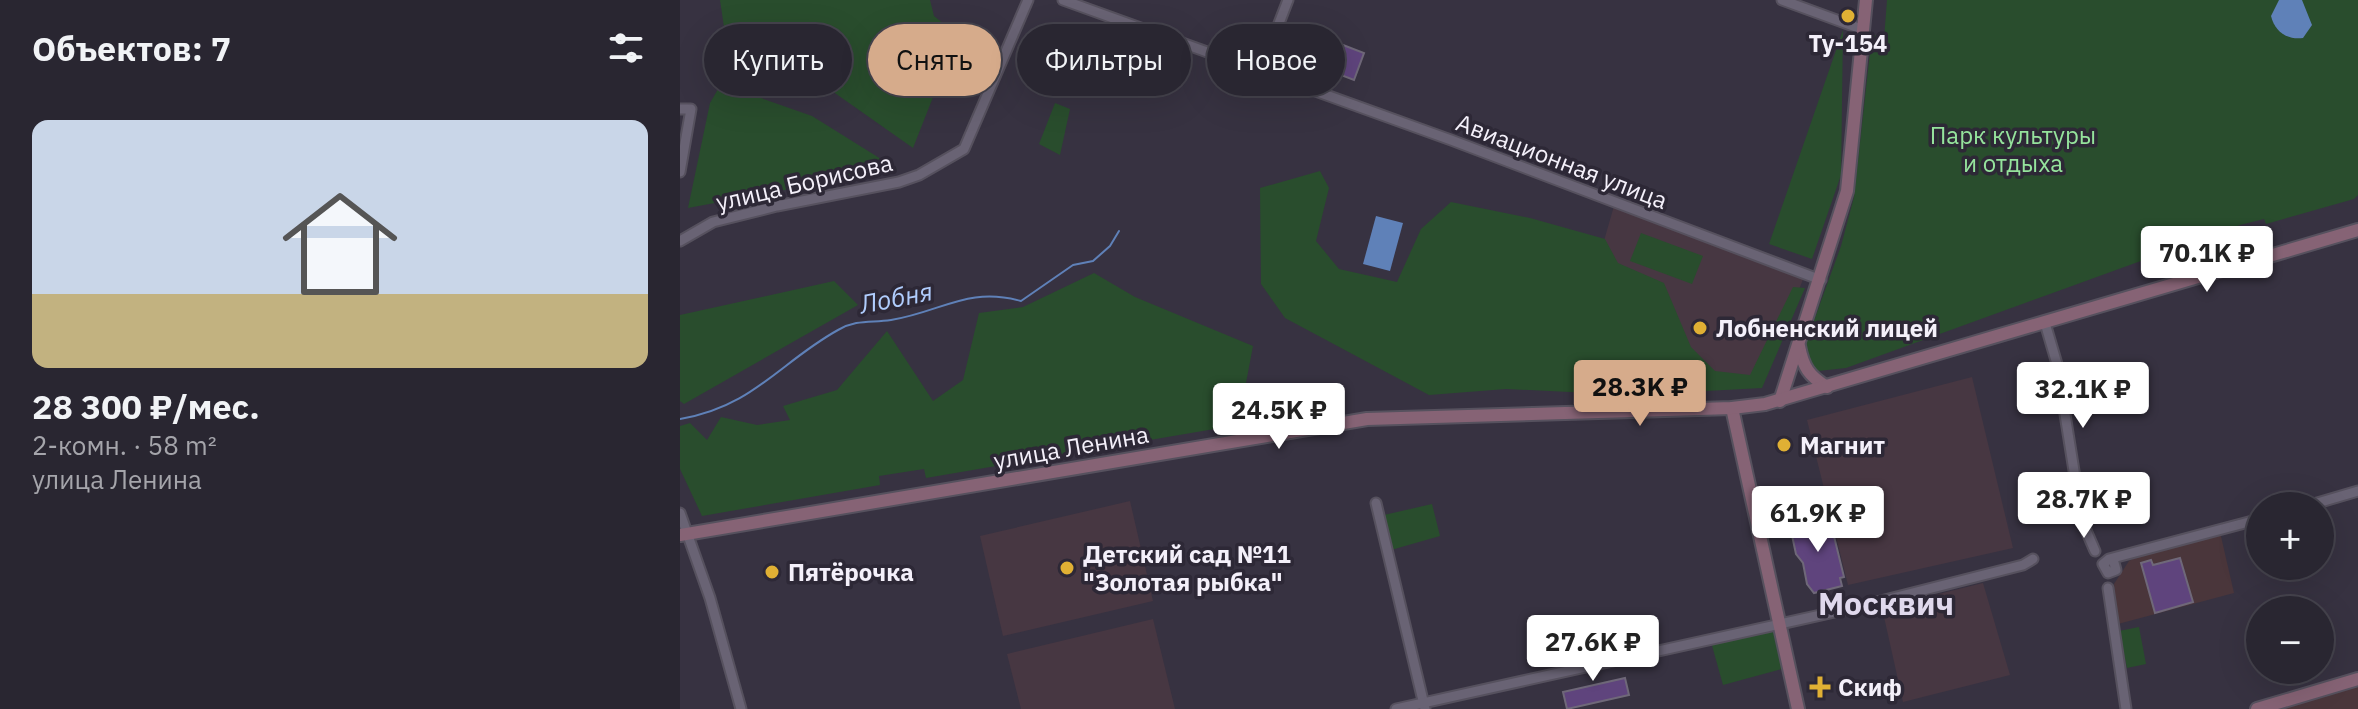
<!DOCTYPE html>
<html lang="ru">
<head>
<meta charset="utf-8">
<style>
  body { margin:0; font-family:"IBM Plex Sans",sans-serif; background:#35323d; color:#f1f3f6; height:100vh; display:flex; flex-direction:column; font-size:30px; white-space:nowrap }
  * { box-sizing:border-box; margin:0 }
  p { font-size:26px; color:#a5a5ab }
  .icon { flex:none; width:44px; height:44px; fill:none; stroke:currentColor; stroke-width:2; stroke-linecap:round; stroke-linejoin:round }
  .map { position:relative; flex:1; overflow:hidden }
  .panel { display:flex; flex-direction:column; background:#292631; width:680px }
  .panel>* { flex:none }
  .banner { position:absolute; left:24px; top:24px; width:760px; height:72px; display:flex; gap:16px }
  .buttons { position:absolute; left:1566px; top:492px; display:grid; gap:16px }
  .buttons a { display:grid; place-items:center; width:88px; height:88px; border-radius:50%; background:#292631; box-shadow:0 8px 32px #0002,0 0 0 2px #45434d; font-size:40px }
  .price { position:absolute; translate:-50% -68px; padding:0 18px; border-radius:8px; background:#fff; color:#222; font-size:26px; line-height:52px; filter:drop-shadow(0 2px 4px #0008) }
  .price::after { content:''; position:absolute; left:50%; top:48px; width:24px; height:18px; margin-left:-12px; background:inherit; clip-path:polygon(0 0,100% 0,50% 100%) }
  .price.active { background:#d6ab8b; color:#111 }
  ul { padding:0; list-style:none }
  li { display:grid; align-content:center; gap:16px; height:424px; padding:0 32px }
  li+li { border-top:2px solid #45434d }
  li span { display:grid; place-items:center; height:248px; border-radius:16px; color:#555 }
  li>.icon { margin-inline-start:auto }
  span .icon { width:144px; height:144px; fill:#fffc; stroke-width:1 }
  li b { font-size:34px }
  h2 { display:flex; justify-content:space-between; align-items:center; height:96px; padding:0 32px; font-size:34px }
  .chip { padding:0 28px; border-radius:36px; background:#292631; box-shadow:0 8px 32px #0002,0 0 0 2px #45434d; font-size:28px; line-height:72px }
  .chip.active { background:#d6ab8b; color:#111 }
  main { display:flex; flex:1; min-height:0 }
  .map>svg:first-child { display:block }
  .commercial { fill:#4a363b }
  .education { fill:#473742 }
  .green { fill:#294d2d }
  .water { fill:#5f81b8 }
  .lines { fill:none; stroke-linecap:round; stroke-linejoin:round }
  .stream { stroke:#5f81b8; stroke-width:2 }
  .building { fill:#5f447d; stroke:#6f6879; stroke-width:2 }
  .street-casing { stroke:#56515e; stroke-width:13 }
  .secondary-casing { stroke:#56515e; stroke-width:16 }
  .street { stroke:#696374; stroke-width:9 }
  .secondary { stroke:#866375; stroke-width:12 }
  .poi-dot { fill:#e0b034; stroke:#2d2836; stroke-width:3 }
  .labels { text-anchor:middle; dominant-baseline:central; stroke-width:7; stroke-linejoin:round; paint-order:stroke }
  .poi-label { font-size:24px; font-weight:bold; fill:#f4f0fa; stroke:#2d2836; text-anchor:start }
  .park-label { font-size:24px; fill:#95e39c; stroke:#2d2836 }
  .street-label { font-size:24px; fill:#f4f0fa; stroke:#2d2836 }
  .water-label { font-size:26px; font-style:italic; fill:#b0cdfd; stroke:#2d2836 }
  .district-label { font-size:32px; font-weight:bold; fill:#e0d9ed; stroke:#2d2836 }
</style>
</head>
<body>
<main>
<section class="panel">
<h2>Объектов: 7<svg class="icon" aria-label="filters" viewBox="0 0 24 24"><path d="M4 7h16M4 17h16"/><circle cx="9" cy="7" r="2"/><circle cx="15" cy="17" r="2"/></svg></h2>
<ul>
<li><span style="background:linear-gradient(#c9d6e8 70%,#c2b280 0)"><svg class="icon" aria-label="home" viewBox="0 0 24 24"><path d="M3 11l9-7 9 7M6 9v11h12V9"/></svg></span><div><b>28 300 ₽/мес.</b><p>2-комн. · 58 m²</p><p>улица Ленина</p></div></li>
</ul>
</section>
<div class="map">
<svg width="1678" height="709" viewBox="0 0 1678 709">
  <rect width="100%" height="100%" fill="#373241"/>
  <!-- commercial -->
  <g class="commercial">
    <path d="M1540,532L1554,593L1438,624L1434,584L1449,561L1467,552Z"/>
    <path d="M1678,685V709H1593Z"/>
  </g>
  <!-- education -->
  <g class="education">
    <path d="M934,206L1124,277L1087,370L1047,383L948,380L921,251Z"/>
    <path d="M1292,377L1333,548L1168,585L1127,420Z"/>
    <path d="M450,501L473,601L323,636L300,536Z"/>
    <path d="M1303,583L1330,675L1223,702L1202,608Z"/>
    <path d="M473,619L495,709H341L327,654Z"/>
  </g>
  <!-- green -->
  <g class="green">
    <path d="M40,0H250L254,16L283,39L272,49L233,148L152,91L45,34Z"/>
    <path d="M1207,0H1678V195L1674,199L1586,224L1584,219L1560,225L1166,368L1138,371L1130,367L1124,348L1161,246L1174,197L1192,34L1204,39Z"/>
    <path d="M1163,30L1161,175L1132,259L1089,244Z"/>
    <path d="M41,84L132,116L217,169L8,208L30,103Z"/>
    <path d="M375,103L390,109L380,155L359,144Z"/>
    <path d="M640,171L649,188L636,241L659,269L717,282L741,229L771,202L850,218L925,239L938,263L984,283L1011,347L1035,371L1070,375L1113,287L1125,288L1082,388L951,395L826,389L749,395L605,318L581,284L580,188Z"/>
    <path d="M961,233L1023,256L1012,284L950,261Z"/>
    <path d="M414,273L455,297L573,346L558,425L246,478L244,469L199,476L200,485L22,516L0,469V426L10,423L27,440L41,417L77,425L110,420L103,406L157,390L207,331L253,401L283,380L299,313L343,307Z"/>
    <path d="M154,281L178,305L4,404L0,401V315Z"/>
    <path d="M752,504L760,536L711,550L704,515Z"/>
    <path d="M1459,627L1466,664L1447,668L1439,631Z"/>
    <path d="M1093,629L1102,669L1043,685L1031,642Z"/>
  </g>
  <!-- water -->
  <g class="water">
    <path d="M1599,0H1622L1632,25L1623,38C1607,40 1595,32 1591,16Z"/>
    <path d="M696,216L723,223L710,271L683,264Z"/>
  </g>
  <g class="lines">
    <!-- stream -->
    <path class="stream" d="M0,419C73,407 100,362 158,330C177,319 191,323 211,320C261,312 288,286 341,301L393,265L413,261L430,246L439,231"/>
  </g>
  <!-- building -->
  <g class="building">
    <path d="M663,45L684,53L674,80L653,72Z"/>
    <path d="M1149,516L1164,577L1160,578L1162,586L1134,593L1127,584L1123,563L1116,554L1110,526Z"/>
    <path d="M1500,558L1513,602L1475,613L1461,563L1471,560L1473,565Z"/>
    <path d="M945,678L949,695L887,709L883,692Z"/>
  </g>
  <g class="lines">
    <!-- street casing -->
    <g class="street-casing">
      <g id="street">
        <path d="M383,0L771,140L1141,280"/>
        <path d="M1102,0L1184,30"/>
        <path d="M581,70L608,0"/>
        <path d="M0,109H11L0,172"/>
        <path d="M0,241L33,222L97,206L219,182L239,175L284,149L348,0"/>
        <path d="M1365,323L1377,364L1402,521L1415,551"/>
        <path d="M696,503L745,709"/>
        <path d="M1627,506L1678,491"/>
        <path d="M0,513L30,598L61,709"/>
        <path d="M1433,559L1436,570L1428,573L1423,564L1429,559L1580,519"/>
        <path d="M1428,588L1446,709"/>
        <path d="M716,709L1177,607L1343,565L1353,559"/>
      </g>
    </g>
    <!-- secondary casing -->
    <g class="secondary-casing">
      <g id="secondary">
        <path d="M1119,346C1123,367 1129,376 1147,387"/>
        <path d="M1100,401L1167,191L1186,0"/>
        <path d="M1052,408L1118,709"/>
        <path d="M0,535L687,419L1052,408L1085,404L1678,230"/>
        <path d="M1577,709L1678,679"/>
      </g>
    </g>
    <!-- street -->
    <use href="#street" class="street"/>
    <!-- secondary -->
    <use href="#secondary" class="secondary"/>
  </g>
  <!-- markers -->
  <g class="poi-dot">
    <circle cx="1168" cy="16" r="8"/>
    <circle cx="1020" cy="328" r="8"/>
    <circle cx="1104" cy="445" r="8"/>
    <circle cx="387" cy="568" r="8"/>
    <circle cx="92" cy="572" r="8"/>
    <path d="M1136 675h8v8h8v8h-8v8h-8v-8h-8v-8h8z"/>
  </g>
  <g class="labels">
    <!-- poi labels -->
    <g class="poi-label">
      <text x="1168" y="43" text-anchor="middle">Ту-154</text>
      <text x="1036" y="328">Лобненский лицей</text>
      <text x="1120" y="445">Магнит</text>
      <text x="403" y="554">Детский сад №11<tspan x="403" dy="28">"Золотая рыбка"</tspan></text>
      <text x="108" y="572">Пятёрочка</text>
      <text x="1158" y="687">Скиф</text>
    </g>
    <!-- park labels -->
    <g class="park-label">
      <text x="1333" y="135">Парк культуры<tspan x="1333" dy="28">и отдыха</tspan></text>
    </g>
    <!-- street labels -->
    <g class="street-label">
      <text transform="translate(882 161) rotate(21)">Авиационная улица</text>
      <text transform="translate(124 182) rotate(-13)">улица Борисова</text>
      <text transform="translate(391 447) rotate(-10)">улица Ленина</text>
    </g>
    <!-- water labels -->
    <g class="water-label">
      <text transform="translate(216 297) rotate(-11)">Лобня</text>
    </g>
    <!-- district labels -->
    <g class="district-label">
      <text x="1206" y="603">Москвич</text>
    </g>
  </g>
</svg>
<div class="buttons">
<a>+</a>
<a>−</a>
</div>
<b class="price" style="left:1527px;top:294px">70.1K ₽</b>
<b class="price active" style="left:960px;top:428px">28.3K ₽</b>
<b class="price" style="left:1403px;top:430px">32.1K ₽</b>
<b class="price" style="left:599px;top:451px">24.5K ₽</b>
<b class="price" style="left:1404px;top:540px">28.7K ₽</b>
<b class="price" style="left:1138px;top:554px">61.9K ₽</b>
<b class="price" style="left:913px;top:683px">27.6K ₽</b>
<div class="banner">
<a class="chip">Купить</a>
<a class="chip active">Снять</a>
<a class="chip">Фильтры</a>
<a class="chip">Новое</a>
</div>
</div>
</main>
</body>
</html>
